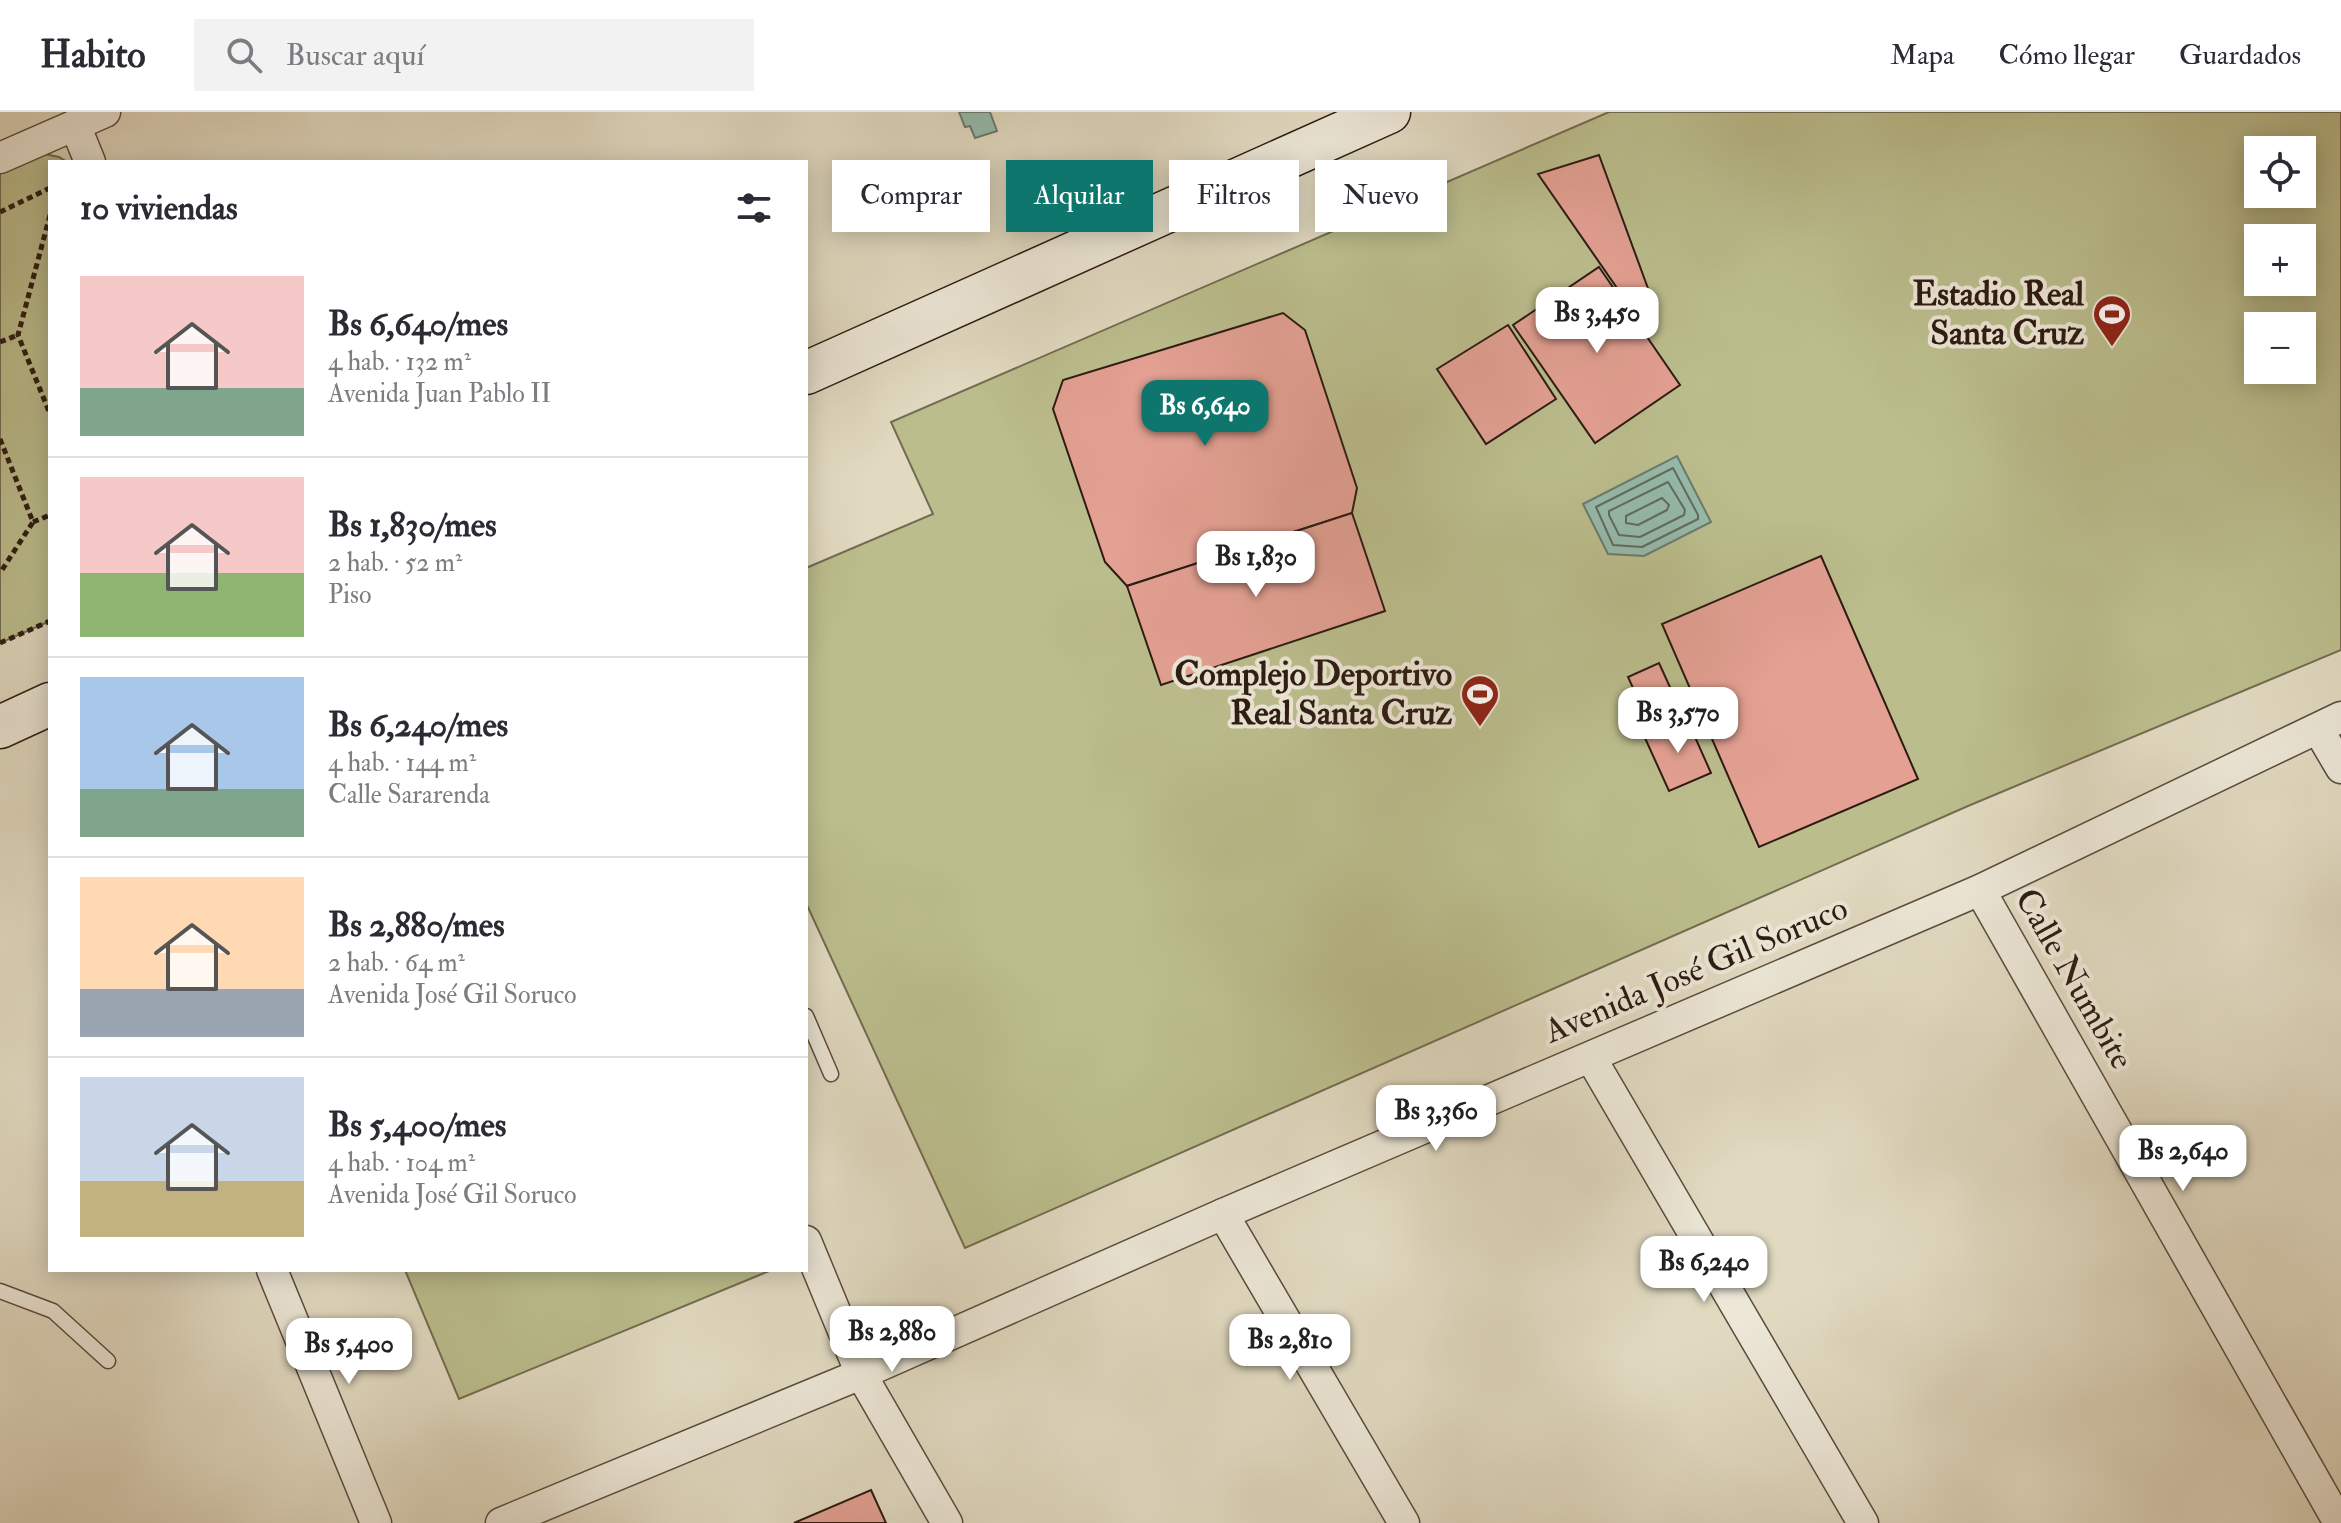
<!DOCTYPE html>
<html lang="es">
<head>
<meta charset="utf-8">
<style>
  body { margin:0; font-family:"IM FELL Double Pica",serif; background:#f2f2f3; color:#2b2b33; height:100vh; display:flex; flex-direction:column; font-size:30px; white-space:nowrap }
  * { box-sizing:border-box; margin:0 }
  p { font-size:26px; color:#7c7c81 }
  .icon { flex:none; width:44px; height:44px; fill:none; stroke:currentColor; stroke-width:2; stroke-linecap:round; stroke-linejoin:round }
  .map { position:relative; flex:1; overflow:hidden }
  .details { position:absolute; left:48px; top:48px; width:760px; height:1112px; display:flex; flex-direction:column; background:#fff; border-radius:0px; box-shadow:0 4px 20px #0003 }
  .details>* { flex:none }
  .guide { position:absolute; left:832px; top:48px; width:760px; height:72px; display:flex; gap:16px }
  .tools { position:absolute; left:2244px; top:24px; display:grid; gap:16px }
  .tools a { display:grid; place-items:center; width:72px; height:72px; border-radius:0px; background:#fff; box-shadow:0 4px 20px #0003; font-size:40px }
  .price { position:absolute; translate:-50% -68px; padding:0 18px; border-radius:16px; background:#fff; color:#222; font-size:26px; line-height:52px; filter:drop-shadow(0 2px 4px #0008) }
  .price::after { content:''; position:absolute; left:50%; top:48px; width:24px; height:18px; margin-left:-12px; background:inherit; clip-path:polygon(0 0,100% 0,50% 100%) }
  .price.on { background:#0f766e; color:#fff }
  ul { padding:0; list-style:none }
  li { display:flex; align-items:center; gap:24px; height:200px; padding:0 32px }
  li+li { border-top:2px solid #e1e1e2 }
  li span { display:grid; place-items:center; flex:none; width:224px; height:160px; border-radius:0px; color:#555 }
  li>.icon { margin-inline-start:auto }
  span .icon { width:96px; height:96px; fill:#fffc; stroke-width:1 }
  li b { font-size:34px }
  h2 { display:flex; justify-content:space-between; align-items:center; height:96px; padding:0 32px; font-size:34px }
  .pill { padding:0 28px; border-radius:0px; background:#fff; box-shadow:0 4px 20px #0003; font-size:28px; line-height:72px }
  .pill.on { background:#0f766e; color:#fff }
  header { display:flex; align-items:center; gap:48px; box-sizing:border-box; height:112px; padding:0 40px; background:#fff; border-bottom:2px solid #e1e1e2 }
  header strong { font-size:38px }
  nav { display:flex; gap:44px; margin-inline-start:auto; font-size:28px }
  .search { width:560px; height:72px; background:#f2f2f3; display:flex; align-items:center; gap:20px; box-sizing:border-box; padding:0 28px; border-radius:0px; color:#7c7c81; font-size:30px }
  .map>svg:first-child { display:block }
  .green { fill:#bbbd8d; stroke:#746c50; stroke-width:2; fill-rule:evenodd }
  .water { fill:#95bbac; stroke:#6b7b6e; stroke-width:2 }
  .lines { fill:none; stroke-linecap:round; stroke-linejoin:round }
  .shore { stroke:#616b5f; stroke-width:2 }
  .building { fill:#e3a093; stroke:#2d1b12; stroke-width:2 }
  .lane-casing { stroke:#5a4b3e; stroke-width:17 }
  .street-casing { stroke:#5a4b3e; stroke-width:33 }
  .secondary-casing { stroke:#2d1b12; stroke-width:45 }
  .path { stroke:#2d1b12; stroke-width:5; stroke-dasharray:6 4; stroke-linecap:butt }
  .lane { stroke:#ece7d7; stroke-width:14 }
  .street { stroke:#ece7d7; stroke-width:30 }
  .secondary { stroke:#ece7d7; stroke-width:42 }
  .labels { text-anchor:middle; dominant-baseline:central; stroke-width:8; stroke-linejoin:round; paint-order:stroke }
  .poi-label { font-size:34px; font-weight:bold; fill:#2d1b12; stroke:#ece7d7; text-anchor:end }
  .street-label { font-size:34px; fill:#2d1b12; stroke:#ece7d7 }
</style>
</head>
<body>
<header>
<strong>Habito</strong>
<div class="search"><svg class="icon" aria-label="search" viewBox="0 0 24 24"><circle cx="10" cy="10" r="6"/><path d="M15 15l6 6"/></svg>Buscar aquí</div>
<nav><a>Mapa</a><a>Cómo llegar</a><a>Guardados</a></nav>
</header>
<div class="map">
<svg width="2341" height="1411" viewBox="0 0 2341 1411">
  <rect width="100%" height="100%" fill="#e1dac1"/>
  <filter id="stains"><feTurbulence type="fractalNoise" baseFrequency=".0025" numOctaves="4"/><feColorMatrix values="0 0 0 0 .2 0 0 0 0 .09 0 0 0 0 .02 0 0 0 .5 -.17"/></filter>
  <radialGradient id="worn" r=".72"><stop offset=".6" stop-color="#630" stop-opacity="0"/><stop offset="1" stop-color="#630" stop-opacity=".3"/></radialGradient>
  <!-- green -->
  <g class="green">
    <path d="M1609,0H2341V538L1968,694L965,1136L806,791V456L933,402L891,310ZM2258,38H2302V82H2258ZM2258,126H2302V170H2258ZM2258,214H2302V258H2258Z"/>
    <path d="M45,42L59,45L67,50H50V509L0,531V61Z"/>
    <path d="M405,1158H769V1159L459,1287Z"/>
  </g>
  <!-- water -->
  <g class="water">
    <path d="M959,0H990L997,19L975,26L970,14L965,15Z"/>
    <path d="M1677,344L1711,410L1644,444L1608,442L1583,392Z"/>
  </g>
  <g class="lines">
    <!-- shore -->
    <g class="shore">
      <path d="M1673,356L1698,403V407L1642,435L1613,433L1596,395Z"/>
      <path d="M1668,370L1685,398L1684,403L1640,425L1619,423L1609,403V399Z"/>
      <path d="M1662,386L1669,393L1667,398L1638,413L1626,411V404Z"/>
    </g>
  </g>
  <!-- building -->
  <g class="building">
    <path d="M1599,43L1653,190L1635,202L1538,62Z"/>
    <path d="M1599,155L1680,273L1595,331L1513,213Z"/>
    <path d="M1283,201L1305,218L1357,376L1352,401L1127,474L1105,450L1053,297L1063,268Z"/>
    <path d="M1508,213L1556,287L1486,332L1437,257Z"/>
    <path d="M1352,401L1385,499L1161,573L1127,474Z"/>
    <path d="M1821,444L1918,667L1759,735L1662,512Z"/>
    <path d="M1659,551L1674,584L1643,598L1628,565Z"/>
    <path d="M1687,607L1711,661L1669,679L1645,626Z"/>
    <path d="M871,1378L886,1411H794Z"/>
  </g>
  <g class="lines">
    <!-- lane casing -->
    <g class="lane-casing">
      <g id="lane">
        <path d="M806,904L831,962"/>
        <path d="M0,1179L53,1199L108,1249"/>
      </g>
    </g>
    <!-- street casing -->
    <g class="street-casing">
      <g id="street">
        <path d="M75,13L90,50"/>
        <path d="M0,46L105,0"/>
        <path d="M2318,617L2341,656"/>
        <path d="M1980,778L2339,1411"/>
        <path d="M1591,946L1863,1411"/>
        <path d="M1223,1102L1404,1411"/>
        <path d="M806,1129L861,1262L947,1411"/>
        <path d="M272,1158L376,1411"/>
        <path d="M501,1411L861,1262L1223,1102L1980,778L2341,605"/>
      </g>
    </g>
    <!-- secondary casing -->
    <g class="secondary-casing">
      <g id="secondary">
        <path d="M806,261L1389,0"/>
        <path d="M0,615L50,592"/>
      </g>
    </g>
    <!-- path -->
    <g class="path">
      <path d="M0,100L50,76"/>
      <path d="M50,103L18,223L50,302"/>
      <path d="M0,230L18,223"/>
      <path d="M0,327L33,410L0,461"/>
      <path d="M33,410L50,403"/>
      <path d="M0,531L50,509"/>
    </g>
    <!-- lane -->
    <use href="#lane" class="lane"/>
    <!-- street -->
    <use href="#street" class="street"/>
    <!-- secondary -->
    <use href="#secondary" class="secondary"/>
  </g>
  <!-- icons -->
  <defs>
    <g id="stadium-pin" transform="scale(2)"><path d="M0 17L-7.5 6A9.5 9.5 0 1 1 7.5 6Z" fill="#8f2418" stroke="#ece7d7"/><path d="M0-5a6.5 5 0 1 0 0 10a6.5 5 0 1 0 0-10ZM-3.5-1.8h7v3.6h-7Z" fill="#fff"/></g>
  </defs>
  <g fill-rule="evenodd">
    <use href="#stadium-pin" x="2112" y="202"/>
    <use href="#stadium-pin" x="1480" y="582"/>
  </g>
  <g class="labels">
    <!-- poi labels -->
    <g class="poi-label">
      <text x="2084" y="182">Estadio Real<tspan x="2084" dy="39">Santa Cruz</tspan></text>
      <text x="1452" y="562">Complejo Deportivo<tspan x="1452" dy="39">Real Santa Cruz</tspan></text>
    </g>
    <!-- street labels -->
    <g class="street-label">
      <text transform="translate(1696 858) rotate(-23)">Avenida José Gil Soruco</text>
      <text transform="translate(2074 867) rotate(60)">Calle Numbite</text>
    </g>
  </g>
  <rect width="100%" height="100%" filter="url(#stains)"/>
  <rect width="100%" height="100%" fill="url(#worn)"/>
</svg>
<div class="tools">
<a><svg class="icon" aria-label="locate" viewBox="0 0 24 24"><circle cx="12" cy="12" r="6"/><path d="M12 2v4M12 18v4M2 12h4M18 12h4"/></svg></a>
<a>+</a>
<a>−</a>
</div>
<b class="price" style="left:1597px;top:243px">Bs 3,450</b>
<b class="price on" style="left:1205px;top:336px">Bs 6,640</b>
<b class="price" style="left:1256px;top:487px">Bs 1,830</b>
<b class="price" style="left:1678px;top:643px">Bs 3,570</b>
<b class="price" style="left:1436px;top:1041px">Bs 3,360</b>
<b class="price" style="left:2183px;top:1081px">Bs 2,640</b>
<b class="price" style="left:1704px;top:1192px">Bs 6,240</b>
<b class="price" style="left:892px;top:1262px">Bs 2,880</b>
<b class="price" style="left:1290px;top:1270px">Bs 2,810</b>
<b class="price" style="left:349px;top:1274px">Bs 5,400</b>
<div class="guide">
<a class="pill">Comprar</a>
<a class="pill on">Alquilar</a>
<a class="pill">Filtros</a>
<a class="pill">Nuevo</a>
</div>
<section class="details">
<h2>10 viviendas<svg class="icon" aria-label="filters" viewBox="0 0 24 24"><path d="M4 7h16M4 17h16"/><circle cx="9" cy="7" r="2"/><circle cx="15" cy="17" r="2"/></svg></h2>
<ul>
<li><span style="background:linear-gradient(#f6c9c9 70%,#7fa58c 0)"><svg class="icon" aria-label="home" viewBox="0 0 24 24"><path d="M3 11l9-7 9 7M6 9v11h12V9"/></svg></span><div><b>Bs 6,640/mes</b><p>4 hab. · 132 m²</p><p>Avenida Juan Pablo II</p></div></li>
<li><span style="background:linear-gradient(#f6c9c9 60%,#8fb573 0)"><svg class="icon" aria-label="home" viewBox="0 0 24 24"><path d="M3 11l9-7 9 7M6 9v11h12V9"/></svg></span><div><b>Bs 1,830/mes</b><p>2 hab. · 52 m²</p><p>Piso</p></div></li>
<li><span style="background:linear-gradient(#a9c7e8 70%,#7fa58c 0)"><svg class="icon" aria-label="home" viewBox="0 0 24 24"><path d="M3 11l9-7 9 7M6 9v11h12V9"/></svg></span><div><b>Bs 6,240/mes</b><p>4 hab. · 144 m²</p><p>Calle Sararenda</p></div></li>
<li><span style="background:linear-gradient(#ffd9b3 70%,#9aa5b1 0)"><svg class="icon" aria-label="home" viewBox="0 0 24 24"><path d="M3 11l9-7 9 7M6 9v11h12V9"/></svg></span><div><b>Bs 2,880/mes</b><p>2 hab. · 64 m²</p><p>Avenida José Gil Soruco</p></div></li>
<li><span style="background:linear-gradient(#c9d6e8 65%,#c2b280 0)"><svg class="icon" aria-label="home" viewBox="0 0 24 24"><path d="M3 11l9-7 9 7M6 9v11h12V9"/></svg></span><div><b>Bs 5,400/mes</b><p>4 hab. · 104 m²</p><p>Avenida José Gil Soruco</p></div></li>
</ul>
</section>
</div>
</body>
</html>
